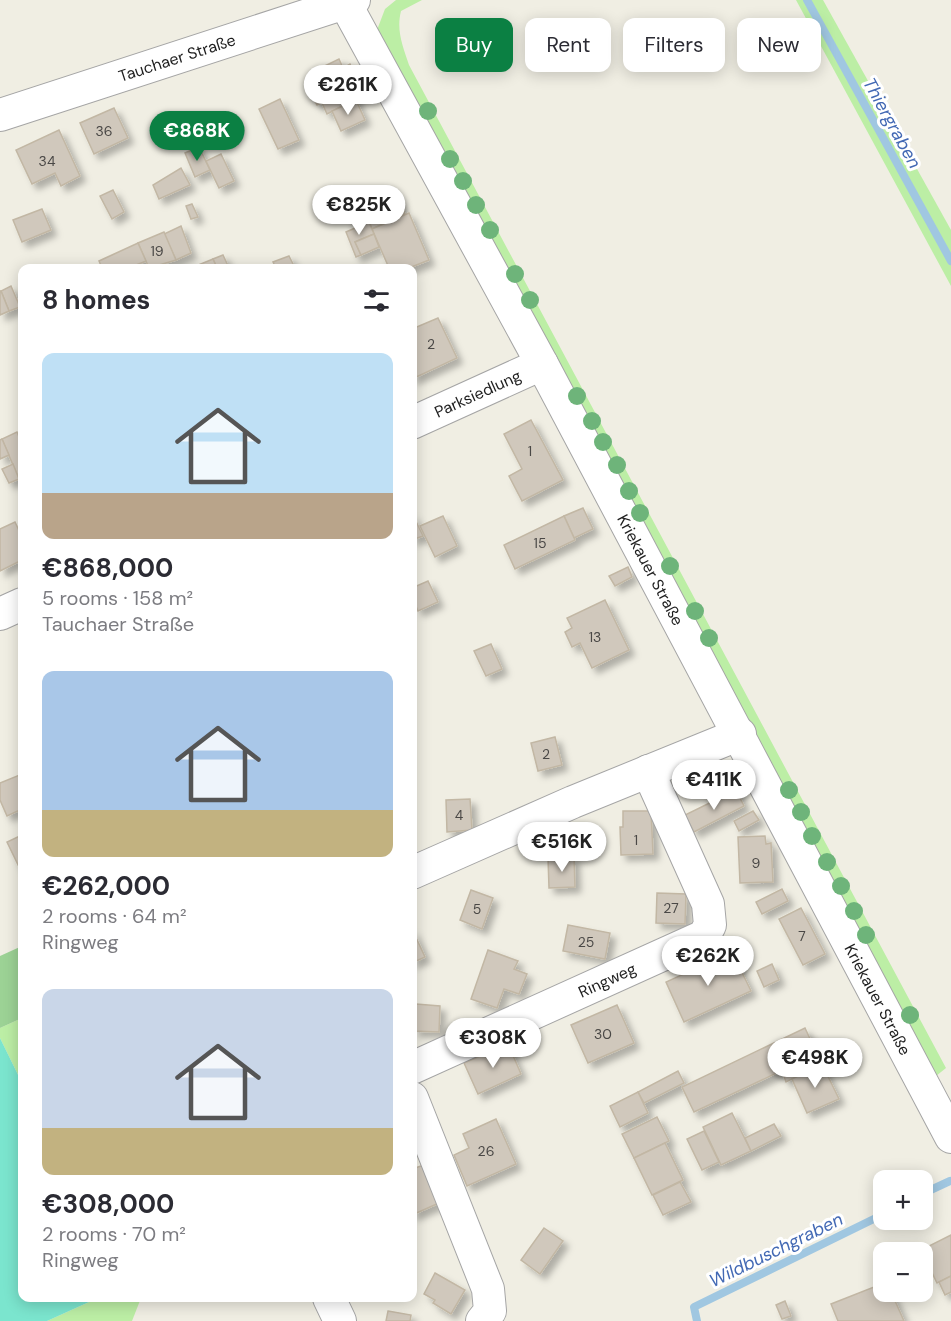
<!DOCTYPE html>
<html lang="en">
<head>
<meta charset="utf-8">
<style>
  body { margin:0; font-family:"DM Sans",sans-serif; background:#f2f2f3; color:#2b2b33; height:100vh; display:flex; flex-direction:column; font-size:22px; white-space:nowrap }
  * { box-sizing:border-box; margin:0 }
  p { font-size:20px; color:#7c7c81 }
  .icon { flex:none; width:33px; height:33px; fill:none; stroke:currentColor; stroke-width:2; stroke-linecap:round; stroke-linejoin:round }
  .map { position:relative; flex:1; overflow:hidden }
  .panel { position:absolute; left:18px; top:264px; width:399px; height:1038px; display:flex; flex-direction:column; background:#fff; border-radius:12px; box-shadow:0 3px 15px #0003 }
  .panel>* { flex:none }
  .guide { position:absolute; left:435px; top:18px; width:426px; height:54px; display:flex; gap:12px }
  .controls { position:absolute; left:873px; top:1170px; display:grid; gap:12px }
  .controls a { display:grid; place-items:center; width:60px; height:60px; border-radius:12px; background:#fff; box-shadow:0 3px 15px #0003; font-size:30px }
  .price { position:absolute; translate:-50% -51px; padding:0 14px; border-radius:21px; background:#fff; color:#222; font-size:20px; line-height:39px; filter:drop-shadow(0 2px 3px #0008) }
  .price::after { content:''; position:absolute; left:50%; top:36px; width:18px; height:14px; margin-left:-9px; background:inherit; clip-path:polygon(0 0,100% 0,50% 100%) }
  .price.selected { background:#0b8043; color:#fff }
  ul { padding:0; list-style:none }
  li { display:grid; align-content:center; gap:12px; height:318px; padding:0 24px }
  li span { display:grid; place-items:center; height:186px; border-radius:12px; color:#555 }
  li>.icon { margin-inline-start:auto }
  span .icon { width:108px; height:108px; fill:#fffc; stroke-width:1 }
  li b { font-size:26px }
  h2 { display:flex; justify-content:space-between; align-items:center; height:72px; padding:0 24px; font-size:26px }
  .chip { padding:0 21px; border-radius:12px; background:#fff; box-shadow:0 3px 15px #0003; font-size:21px; line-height:54px }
  .chip.selected { background:#0b8043; color:#fff }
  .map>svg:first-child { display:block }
  .grass { fill:#bceea5 }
  .forest { fill:#9cd295 }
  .pitch { fill:#7be5ce }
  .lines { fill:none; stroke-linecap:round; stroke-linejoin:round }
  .stream { stroke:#a0c7e1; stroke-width:8 }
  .building { fill:#d0c8bc; stroke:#c2b7a4; stroke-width:1.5; filter:url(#shadow) }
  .minor-casing { stroke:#a5a5a5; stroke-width:34 }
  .minor { stroke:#fff; stroke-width:32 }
  .tree { fill:#6eb47a }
  .labels { text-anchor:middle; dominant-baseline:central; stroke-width:6; stroke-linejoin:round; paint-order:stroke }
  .number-label { font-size:14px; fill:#4a4846 }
  .street-label { font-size:16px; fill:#1e1e1e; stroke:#fff }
  .water-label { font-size:18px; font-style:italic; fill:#4369b4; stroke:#fff }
</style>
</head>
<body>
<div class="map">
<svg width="951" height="1321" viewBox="0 0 951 1321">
  <defs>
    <filter id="shadow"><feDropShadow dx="5.5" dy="5.5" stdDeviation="3" flood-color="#0004"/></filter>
  </defs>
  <rect width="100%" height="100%" fill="#f0eee3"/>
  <!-- grass -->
  <g class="grass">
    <path d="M396,0H422L401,11C396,31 403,46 409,65L946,1068L936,1076L377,30L385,9Z"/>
    <path d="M796,0H823L951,230V286Z"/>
    <path d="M22,1018V1083L0,1038V1028Z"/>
    <path d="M98,1298H141L132,1321H47Z"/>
  </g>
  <!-- forest -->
  <path class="forest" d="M22,946V1018L0,1028V956Z"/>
  <!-- pitch -->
  <path class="pitch" d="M0,1038L22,1083V1298H98L47,1321H0Z"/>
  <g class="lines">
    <!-- stream -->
    <g class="stream">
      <path d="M807,0L951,261"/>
      <path d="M922,1194L950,1181"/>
      <path d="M697,1321L694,1307L884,1214"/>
    </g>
  </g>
  <!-- building -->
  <g class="building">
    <path d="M339,59L343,68L350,64L360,85L353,88L358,98L327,114L322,103L317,105L307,86L313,83L308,74Z"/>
    <path d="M280,99L299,140L278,149L259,109Z"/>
    <path d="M356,100L365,120L341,131L332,111Z"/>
    <path d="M114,108L128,138L94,154L80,123Z"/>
    <path d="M59,130L80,176L61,186L55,173L32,184L16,150Z"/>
    <path d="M199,147L210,170L195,177L185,153Z"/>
    <path d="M221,154L234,181L219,188L206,161Z"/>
    <path d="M181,168L190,185L159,199L153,185Z"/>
    <path d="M113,190L124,212L112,219L100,196Z"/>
    <path d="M397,196L405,214L372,229L365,210Z"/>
    <path d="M192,204L198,217L191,219L186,206Z"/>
    <path d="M42,209L51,230L22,242L13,220Z"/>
    <path d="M409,213L429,260L409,268H389L372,229Z"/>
    <path d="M369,222L374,234L355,242L361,255L356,257L346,232Z"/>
    <path d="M181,226L191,253L176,260L164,234Z"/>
    <path d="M164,232L176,260L149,268L138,243Z"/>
    <path d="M374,234L379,247L361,255L355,242Z"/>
    <path d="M138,243L146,261L129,268H102L99,261Z"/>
    <path d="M223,255L229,268H217L213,259Z"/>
    <path d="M289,256L295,268H276L273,262Z"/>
    <path d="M213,259L217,268H191Z"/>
    <path d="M11,286L20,307L9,311L1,291Z"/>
    <path d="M1,291L9,311L0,315V291Z"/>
    <path d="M438,318L457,358L412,379V329Z"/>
    <path d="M531,420L563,480L522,501L509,476L522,469L504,434Z"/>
    <path d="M17,432L22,444V477L19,479L2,439Z"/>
    <path d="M2,439L9,455L0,459V440Z"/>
    <path d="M13,464L19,479L9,483L2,469Z"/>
    <path d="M583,508L593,529L574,538L564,516Z"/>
    <path d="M412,513L423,536L412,540Z"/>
    <path d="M443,516L457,546L435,557L420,526Z"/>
    <path d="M564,516L575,540L515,569L504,545Z"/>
    <path d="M15,522L22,537V560L0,571V529Z"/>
    <path d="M628,567L632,577L615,586L609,576Z"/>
    <path d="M428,581L438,602L418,611L412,597V588Z"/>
    <path d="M605,600L629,650L592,668L580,643L572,647L565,632L572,628L567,618Z"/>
    <path d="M491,644L502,669L486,676L474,651Z"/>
    <path d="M555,737L562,765L538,771L531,743Z"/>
    <path d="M22,774V809L7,816L0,800V783Z"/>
    <path d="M736,790L744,806L694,832L685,815Z"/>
    <path d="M470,799L472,830L447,832L446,800Z"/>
    <path d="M623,811H651L653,854L621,855L620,827H623Z"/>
    <path d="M753,811L759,820L739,831L734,821Z"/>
    <path d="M22,835V873L7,842Z"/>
    <path d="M765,836L766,844L771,843L773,882L740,883L738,837Z"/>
    <path d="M574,857L575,887L549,888L548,858Z"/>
    <path d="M782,889L788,901L762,914L756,902Z"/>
    <path d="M471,890L493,898L482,929L460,920Z"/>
    <path d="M657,893L686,894L685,924L656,923Z"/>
    <path d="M801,908L825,954L803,965L779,919Z"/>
    <path d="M568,925L610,933L605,959L563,951Z"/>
    <path d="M412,929L425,957L412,963Z"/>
    <path d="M488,950L518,961L514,969L527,974L519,994L504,989L497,1008L471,999Z"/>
    <path d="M732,952L751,991L684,1022L666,982Z"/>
    <path d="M772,964L779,980L764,987L757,971Z"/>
    <path d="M416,1004L440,1006L439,1032L414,1031Z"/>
    <path d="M617,1005L634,1043L588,1063L571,1025Z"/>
    <path d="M805,1028L817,1054L694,1112L682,1087Z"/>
    <path d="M508,1044L521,1074L478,1094L464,1063Z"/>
    <path d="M817,1054L822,1064L786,1082L782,1071Z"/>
    <path d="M822,1064L839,1099L807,1113L792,1079Z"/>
    <path d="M678,1071L684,1083L644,1103L638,1092Z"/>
    <path d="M638,1092L648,1113L620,1127L610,1106Z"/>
    <path d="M732,1113L751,1151L721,1165L703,1127Z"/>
    <path d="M657,1117L669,1141L634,1158L622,1134Z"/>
    <path d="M496,1119L516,1164L467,1186L454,1155L469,1148L463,1134Z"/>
    <path d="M774,1124L781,1136L751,1151L745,1138Z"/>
    <path d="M704,1131L719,1162L702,1170L687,1139Z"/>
    <path d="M665,1143L683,1180L652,1195L634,1158Z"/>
    <path d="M424,1165L439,1203L412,1215V1169Z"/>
    <path d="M680,1182L691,1202L663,1215L653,1195Z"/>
    <path d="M544,1228L563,1241L540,1274L521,1260Z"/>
    <path d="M951,1235V1276L937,1283L921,1250Z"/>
    <path d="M435,1273L465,1290L451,1314L433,1303L435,1300L424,1294Z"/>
    <path d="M951,1276V1292L945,1295L939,1282Z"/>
    <path d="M884,1283V1292H891L904,1321H838L831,1304Z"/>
    <path d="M785,1301L791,1316L782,1319L776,1305Z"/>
    <path d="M388,1311L411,1315L410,1321H386Z"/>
  </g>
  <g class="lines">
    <!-- minor casing -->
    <g class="minor-casing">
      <g id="minor">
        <path id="s1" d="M345,3L542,364L951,1137"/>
        <path id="s2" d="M0,115L354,0"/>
        <path id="s3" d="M412,423L542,364"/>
        <path d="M0,614L22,604"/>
        <path d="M412,873L573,802L740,734"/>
        <path id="s4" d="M412,1068L704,936L710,925L708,904L648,771"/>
        <path d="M412,1098L488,1289L490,1311L482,1321"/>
        <path d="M329,1298L340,1321"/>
      </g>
    </g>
    <!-- minor -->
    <use href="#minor" class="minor"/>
  </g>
  <!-- trees -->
  <g class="tree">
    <circle cx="428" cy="111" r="9"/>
    <circle cx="450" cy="159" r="9"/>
    <circle cx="463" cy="181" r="9"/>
    <circle cx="476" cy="205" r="9"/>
    <circle cx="490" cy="230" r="9"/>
    <circle cx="515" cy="274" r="9"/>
    <circle cx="530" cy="300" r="9"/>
    <circle cx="577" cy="396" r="9"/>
    <circle cx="592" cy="421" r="9"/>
    <circle cx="603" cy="442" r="9"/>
    <circle cx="617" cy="465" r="9"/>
    <circle cx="629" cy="491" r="9"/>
    <circle cx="640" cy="513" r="9"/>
    <circle cx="670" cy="566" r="9"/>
    <circle cx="695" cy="611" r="9"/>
    <circle cx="709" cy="638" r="9"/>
    <circle cx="789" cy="790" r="9"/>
    <circle cx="801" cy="812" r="9"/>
    <circle cx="812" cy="836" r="9"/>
    <circle cx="827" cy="862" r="9"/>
    <circle cx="841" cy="886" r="9"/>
    <circle cx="854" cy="911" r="9"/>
    <circle cx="866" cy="935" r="9"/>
    <circle cx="910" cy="1015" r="9"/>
  </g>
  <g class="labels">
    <!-- number labels -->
    <g class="number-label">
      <text x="104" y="131">36</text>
      <text x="47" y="161">34</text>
      <text x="157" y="251">19</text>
      <text x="431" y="344">2</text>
      <text x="530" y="451">1</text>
      <text x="540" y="543">15</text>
      <text x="595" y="637">13</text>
      <text x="546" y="754">2</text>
      <text x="459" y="815">4</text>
      <text x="636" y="840">1</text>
      <text x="756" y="863">9</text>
      <text x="671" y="908">27</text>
      <text x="477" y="909">5</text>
      <text x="802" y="936">7</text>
      <text x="586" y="942">25</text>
      <text x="603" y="1034">30</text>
      <text x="486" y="1151">26</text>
    </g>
    <!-- street labels -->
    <g class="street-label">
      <text stroke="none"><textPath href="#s2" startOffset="186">Tauchaer Straße</textPath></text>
      <text stroke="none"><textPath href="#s3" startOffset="72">Parksiedlung</textPath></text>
      <text stroke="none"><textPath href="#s1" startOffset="644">Kriekauer Straße</textPath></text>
      <text stroke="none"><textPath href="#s4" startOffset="214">Ringweg</textPath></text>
      <text stroke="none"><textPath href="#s1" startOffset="1130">Kriekauer Straße</textPath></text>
    </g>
    <!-- water labels -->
    <g class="water-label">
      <text transform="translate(892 123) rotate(61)">Thiergraben</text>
      <text transform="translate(776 1250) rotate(-26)">Wildbuschgraben</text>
    </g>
  </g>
</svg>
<div class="controls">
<a>+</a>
<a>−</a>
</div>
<b class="price" style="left:348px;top:116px">€261K</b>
<b class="price selected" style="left:197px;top:162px">€868K</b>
<b class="price" style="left:359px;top:236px">€825K</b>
<b class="price" style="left:714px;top:811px">€411K</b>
<b class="price" style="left:562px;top:873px">€516K</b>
<b class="price" style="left:708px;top:987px">€262K</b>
<b class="price" style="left:493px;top:1069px">€308K</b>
<b class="price" style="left:815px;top:1089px">€498K</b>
<div class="guide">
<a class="chip selected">Buy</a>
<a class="chip">Rent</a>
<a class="chip">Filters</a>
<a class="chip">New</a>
</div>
<section class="panel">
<h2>8 homes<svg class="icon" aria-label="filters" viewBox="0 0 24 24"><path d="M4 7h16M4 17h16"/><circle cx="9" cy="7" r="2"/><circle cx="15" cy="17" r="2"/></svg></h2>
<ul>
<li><span style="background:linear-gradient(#bfe0f5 75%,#b9a48a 0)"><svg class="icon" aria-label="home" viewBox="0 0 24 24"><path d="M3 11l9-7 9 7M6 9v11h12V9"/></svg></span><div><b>€868,000</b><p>5 rooms · 158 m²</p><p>Tauchaer Straße</p></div></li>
<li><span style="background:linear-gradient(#a9c7e8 75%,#c2b280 0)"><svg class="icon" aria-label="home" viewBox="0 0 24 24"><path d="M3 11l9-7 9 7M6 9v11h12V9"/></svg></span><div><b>€262,000</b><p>2 rooms · 64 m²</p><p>Ringweg</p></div></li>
<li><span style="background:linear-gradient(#c9d6e8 75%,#c2b280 0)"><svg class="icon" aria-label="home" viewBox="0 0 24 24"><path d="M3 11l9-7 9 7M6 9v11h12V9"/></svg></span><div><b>€308,000</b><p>2 rooms · 70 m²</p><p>Ringweg</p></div></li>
</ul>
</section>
</div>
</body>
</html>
